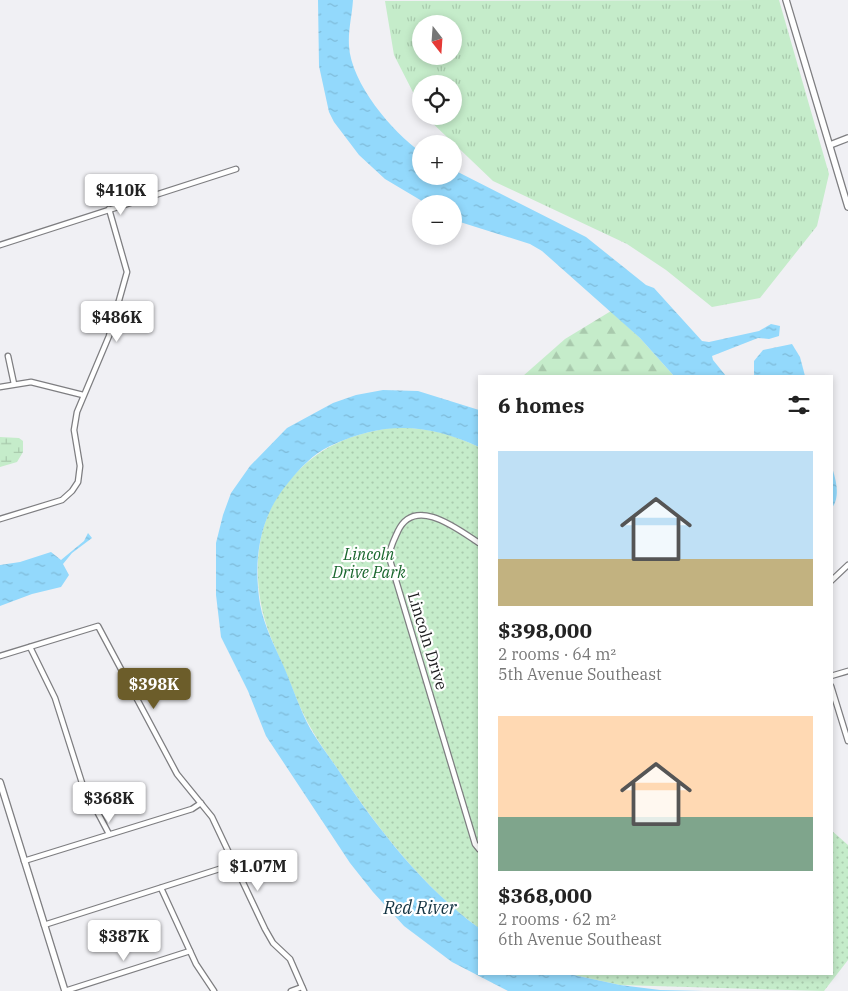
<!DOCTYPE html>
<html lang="en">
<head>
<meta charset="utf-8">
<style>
  body { margin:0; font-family:"IBM Plex Serif",serif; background:#f2f2f2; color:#222; height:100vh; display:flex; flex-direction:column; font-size:19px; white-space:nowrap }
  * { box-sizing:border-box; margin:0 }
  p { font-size:16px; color:#767676 }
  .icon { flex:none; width:28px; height:28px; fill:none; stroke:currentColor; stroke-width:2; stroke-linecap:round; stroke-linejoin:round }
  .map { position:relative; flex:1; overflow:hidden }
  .details { position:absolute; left:478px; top:375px; width:355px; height:600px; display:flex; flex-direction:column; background:#fff; border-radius:0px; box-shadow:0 2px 8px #0003 }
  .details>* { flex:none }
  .needle { width:32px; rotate:163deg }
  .tools { position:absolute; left:412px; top:15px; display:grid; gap:10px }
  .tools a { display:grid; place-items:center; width:50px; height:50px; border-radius:50%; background:#fff; box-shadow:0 2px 8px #0003; font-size:25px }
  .price { position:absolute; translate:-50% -42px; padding:0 11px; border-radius:5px; background:#fff; color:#222; font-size:16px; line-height:32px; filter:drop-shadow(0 1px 2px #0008) }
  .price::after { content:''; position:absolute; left:50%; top:30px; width:15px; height:11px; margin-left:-8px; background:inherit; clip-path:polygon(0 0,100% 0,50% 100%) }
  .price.selected { background:#6c5d2a; color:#fff }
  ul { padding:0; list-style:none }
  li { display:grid; align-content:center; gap:10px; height:265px; padding:0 20px }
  li span { display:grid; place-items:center; height:155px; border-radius:0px; color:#555 }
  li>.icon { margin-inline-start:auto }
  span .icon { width:90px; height:90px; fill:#fffc; stroke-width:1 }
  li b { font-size:21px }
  h2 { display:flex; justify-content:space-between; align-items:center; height:60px; padding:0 20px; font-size:21px }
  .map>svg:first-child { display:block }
  .grass { fill:url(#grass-tufts); fill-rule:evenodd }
  .forest { fill:url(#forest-firs) }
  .wetland { fill:url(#wetland-marsh) }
  .park { fill:url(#park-dots) }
  .water { fill:url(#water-ripples) }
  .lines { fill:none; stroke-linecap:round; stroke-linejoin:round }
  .minor-casing { stroke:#7e7e81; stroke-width:7 }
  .tertiary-casing { stroke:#7e7e81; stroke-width:8 }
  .minor { stroke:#fff; stroke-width:4.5 }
  .tertiary { stroke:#fff; stroke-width:5.5 }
  .labels { text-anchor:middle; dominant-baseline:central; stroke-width:4.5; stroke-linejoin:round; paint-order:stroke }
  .park-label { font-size:16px; font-style:italic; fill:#1a672e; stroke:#fff }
  .street-label { font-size:16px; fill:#1c1c1e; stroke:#fff }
  .water-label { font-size:18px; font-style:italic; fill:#143443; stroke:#fff }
</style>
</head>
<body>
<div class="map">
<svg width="848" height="991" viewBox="0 0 848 991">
  <defs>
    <pattern id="grass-tufts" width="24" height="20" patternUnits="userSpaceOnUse" patternTransform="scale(1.25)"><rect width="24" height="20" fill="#c5ecca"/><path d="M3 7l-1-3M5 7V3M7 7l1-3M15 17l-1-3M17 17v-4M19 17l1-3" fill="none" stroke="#a9caad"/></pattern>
    <pattern id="forest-firs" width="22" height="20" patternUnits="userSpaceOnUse" patternTransform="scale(1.25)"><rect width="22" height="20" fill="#c5ecca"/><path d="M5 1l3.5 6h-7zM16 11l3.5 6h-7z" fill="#a9caad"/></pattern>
    <pattern id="wetland-marsh" width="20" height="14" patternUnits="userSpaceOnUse" patternTransform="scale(1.25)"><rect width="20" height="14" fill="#c5ecca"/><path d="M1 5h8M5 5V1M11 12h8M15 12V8" fill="none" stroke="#a9caad"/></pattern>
    <pattern id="park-dots" width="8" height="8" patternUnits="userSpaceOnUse" patternTransform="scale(1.25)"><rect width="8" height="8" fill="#c5ecca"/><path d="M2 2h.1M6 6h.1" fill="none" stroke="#a9caad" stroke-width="1.8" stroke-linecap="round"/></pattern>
    <pattern id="water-ripples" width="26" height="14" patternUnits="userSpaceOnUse" patternTransform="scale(1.25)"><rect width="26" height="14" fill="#93d9fc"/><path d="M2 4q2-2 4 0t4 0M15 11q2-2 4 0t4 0" fill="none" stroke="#7ebad8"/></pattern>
  </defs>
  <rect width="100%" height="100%" fill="#f0f0f4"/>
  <!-- grass -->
  <path class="grass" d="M779,0L829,174L817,226L760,298L712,307L666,270L627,244L493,181L425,116H454V84H421V108L394,55L385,1ZM421,24H454V56H421Z"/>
  <!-- forest -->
  <path class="forest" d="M611,311L640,338L674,376H523L565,339Z"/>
  <!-- wetland -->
  <path class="wetland" d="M0,437L19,438L23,441V452L17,462L0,467Z"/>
  <!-- park -->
  <g class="park">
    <path d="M398,427C431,429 449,433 479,447V928C423,887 380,831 341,774C331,759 320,745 312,730C300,710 293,689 284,668C275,647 265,627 261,604C253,561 259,517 287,483C318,446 351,433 398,427Z"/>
    <path d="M831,830L848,845V960L824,991L620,985L569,974H831Z"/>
  </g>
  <!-- water -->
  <g class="water">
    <path d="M318,0H353C352,16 348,30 349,46C351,83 392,132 421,152V176H454V170L586,237L646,285L654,288L702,341L709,342L759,331L771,324L780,326L779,336L769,339L758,338L712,356L713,360L726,376H674L640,338L542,251L530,244L460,222L454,219V204H427L385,179L359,155L334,122L329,112L319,66Z"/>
    <path d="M792,344L800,357L805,376H754V361L763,350Z"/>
    <path d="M383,390L418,391L479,410V447C426,423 384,421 330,446C313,454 300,468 288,483C259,517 253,560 260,604C264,626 275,647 284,667C293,688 300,710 311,730C320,745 331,759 341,774C379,830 423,887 479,928V974H569L620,985L660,990L704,991H508L452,962L404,926L373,892L350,863L266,736L248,691L221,637L216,595V543L223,515L231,493L250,466L287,428L333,403L356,395Z"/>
    <path d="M831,464C835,477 842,497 831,509Z"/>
    <path d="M88,533L92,538L72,553L63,564L69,575L61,587L32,594L0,606V565L20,562L51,552L61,560L84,541Z"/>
  </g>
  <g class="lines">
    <!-- minor casing -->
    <g class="minor-casing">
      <g id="minor">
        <path d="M0,245L236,169"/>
        <path d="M8,356L14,384"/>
        <path d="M0,387L31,382L83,395"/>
        <path d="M0,519L62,500L72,491L78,482L80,466L74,430L77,412L109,336L127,272L109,209"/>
        <path d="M479,543C459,530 415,495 398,531C394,540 390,547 389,557L475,844L479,849"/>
        <path d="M831,581L848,565"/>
        <path d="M30,647L55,698L82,783L109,834"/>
        <path d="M0,656L98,626L177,774L212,817L265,929L273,943L290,959L304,991"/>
        <path d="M831,676L848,671"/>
        <path d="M831,686L848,741"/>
        <path d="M24,861L192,809L201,803"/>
        <path d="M161,888L196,964L214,991"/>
        <path d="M44,925L235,864"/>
        <path d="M65,991L190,951"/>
        <path d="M291,991L302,987"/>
      </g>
    </g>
    <!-- tertiary casing -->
    <g class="tertiary-casing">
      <g id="tertiary">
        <path d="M786,0L848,207"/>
        <path d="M830,145L848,138"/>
        <path d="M0,782L65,991"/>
      </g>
    </g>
    <!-- minor -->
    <use href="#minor" class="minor"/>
    <!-- tertiary -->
    <use href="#tertiary" class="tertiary"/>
  </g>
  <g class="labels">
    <!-- park labels -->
    <g class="park-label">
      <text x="369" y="554">Lincoln<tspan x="369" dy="18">Drive Park</tspan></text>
    </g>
    <!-- street labels -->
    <g class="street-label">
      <text transform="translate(428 641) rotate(73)">Lincoln Drive</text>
    </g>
    <!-- water labels -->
    <g class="water-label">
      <text x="420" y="907">Red River</text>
    </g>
  </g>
</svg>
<div class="tools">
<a><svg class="needle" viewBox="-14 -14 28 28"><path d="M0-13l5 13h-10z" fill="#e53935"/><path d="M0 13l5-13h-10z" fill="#767676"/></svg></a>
<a><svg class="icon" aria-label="locate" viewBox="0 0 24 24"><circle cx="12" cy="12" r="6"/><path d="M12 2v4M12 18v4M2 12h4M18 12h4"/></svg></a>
<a>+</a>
<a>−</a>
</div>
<b class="price" style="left:121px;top:216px">$410K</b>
<b class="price" style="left:117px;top:343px">$486K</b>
<b class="price selected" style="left:154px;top:710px">$398K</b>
<b class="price" style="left:109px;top:824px">$368K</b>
<b class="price" style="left:258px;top:892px">$1.07M</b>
<b class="price" style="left:124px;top:962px">$387K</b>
<section class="details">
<h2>6 homes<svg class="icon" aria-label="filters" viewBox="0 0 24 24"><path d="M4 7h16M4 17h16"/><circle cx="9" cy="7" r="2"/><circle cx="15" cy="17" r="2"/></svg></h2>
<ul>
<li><span style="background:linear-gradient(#bfe0f5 70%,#c2b280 0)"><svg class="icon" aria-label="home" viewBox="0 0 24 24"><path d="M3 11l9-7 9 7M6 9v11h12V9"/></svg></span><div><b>$398,000</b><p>2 rooms · 64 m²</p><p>5th Avenue Southeast</p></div></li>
<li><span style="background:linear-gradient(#ffd9b3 65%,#7fa58c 0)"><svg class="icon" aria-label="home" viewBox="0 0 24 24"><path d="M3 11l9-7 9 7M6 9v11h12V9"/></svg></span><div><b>$368,000</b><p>2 rooms · 62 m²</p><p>6th Avenue Southeast</p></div></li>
</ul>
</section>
</div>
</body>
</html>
